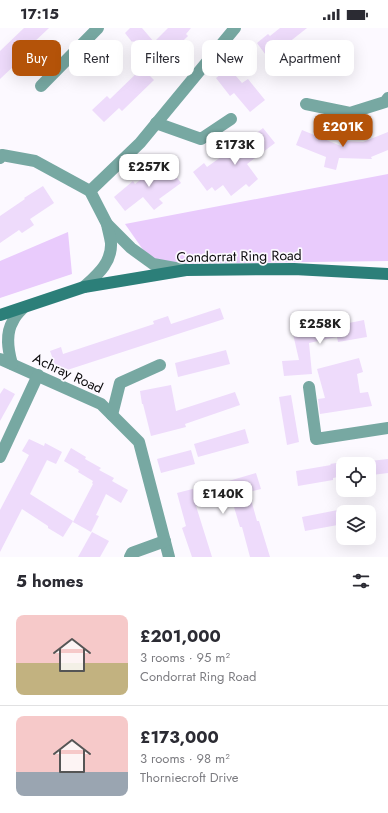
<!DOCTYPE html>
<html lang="en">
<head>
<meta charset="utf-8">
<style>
  body { margin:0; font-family:Jost,sans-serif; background:#f2f2f3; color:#2b2b33; height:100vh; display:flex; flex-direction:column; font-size:15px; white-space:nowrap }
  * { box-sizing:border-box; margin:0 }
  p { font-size:13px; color:#7c7c81 }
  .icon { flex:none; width:22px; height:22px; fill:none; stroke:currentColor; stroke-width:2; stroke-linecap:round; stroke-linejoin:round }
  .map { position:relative; height:529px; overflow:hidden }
  .sheet { display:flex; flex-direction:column; background:#fff; flex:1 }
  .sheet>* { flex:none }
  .top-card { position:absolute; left:12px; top:12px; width:364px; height:36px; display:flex; gap:8px }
  .tools { position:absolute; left:336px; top:429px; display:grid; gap:8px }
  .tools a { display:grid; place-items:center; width:40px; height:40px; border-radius:8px; background:#fff; box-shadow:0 4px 16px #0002; font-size:20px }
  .price { position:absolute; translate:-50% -34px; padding:0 9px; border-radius:8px; background:#fff; color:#222; font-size:13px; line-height:26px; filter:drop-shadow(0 1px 2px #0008) }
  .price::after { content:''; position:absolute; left:50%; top:24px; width:12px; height:9px; margin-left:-6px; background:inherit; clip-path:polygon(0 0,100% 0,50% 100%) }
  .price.current { background:#b45309; color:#fff }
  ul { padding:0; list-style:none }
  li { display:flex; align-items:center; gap:12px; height:100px; padding:0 16px }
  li+li { border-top:1px solid #e1e1e2 }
  li span { display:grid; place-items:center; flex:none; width:112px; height:80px; border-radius:8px; color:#555 }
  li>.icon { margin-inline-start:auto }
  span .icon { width:48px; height:48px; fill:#fffc; stroke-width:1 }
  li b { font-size:17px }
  h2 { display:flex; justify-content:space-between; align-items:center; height:48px; padding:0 16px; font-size:17px }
  .tag { padding:0 14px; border-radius:8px; background:#fff; box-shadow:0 4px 16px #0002; font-size:14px; line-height:36px }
  .tag.current { background:#b45309; color:#fff }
  .status { display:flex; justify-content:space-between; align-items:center; height:28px; padding:0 20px; background:#fff; direction:ltr }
  .status svg { height:11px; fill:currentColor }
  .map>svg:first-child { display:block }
  .green { fill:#e9cbfc }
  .building { fill:#eedbfb }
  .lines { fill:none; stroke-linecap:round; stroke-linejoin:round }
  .street { stroke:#77a8a2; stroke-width:12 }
  .secondary { stroke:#2c7f79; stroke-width:12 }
  .labels { text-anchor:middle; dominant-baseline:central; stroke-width:3.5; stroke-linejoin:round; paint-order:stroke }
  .street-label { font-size:14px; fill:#0d0c0e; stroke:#fcf9ff }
</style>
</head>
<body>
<div class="status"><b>17:15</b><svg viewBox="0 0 49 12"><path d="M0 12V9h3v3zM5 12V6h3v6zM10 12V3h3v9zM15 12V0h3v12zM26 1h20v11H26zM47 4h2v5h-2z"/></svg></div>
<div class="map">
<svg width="388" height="529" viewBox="0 0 388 529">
  <rect width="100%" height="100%" fill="#fcf9ff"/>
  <!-- green -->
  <g class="green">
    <path d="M388,146V233L153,236L125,196Z"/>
    <path d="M68,204L72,246L0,270V233Z"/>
  </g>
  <!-- building -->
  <g class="building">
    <path d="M24,0H49L32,16L34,19L0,51V23Z"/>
    <path d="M130,0H142L154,14L168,0H191L186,6L188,8L157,38L133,13L132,14L125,5Z"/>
    <path d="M280,0H307L288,15L299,29L289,36L278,23L268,30L257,15L268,6L270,8Z"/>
    <path d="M142,40L154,52L122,83L119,80L104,94L92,82L107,68L110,71Z"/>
    <path d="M229,40L242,55L248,51L265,72L250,84L234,65L230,68L216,50Z"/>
    <path d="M263,100L275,115L247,136L258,151L249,159L246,156L231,168L223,157L215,163L212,159L207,163L193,144L204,135L207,139L225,126L227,128Z"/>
    <path d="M302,102L341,118L342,113L363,114L388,104V122L371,129L372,131L339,130L336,142L324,139L326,129L296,117Z"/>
    <path d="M165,133L181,155L159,171L163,175L154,182L143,169L125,183L114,169L133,153L135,156Z"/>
    <path d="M43,158L54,175L30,191L34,197L22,205L19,202L0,215V188L25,171L24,170Z"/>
    <path d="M220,280L224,291L58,345L50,323L61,319L63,326L154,296L153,293L168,288L171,296Z"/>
    <path d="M364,292L367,309L338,314L337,309L309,315L312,346L284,348L282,333L299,332L293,306Z"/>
    <path d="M226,322L230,336L178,349L175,335Z"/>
    <path d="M359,330L363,344L357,346L360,365L368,364L372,378L320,386L318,371L325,370L317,341Z"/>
    <path d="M171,357L176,383L235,364L240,377L185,396L186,399L151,408L143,376H142L140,363Z"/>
    <path d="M4,360L15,366L0,393V366Z"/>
    <path d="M291,367L299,414L287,417L279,369Z"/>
    <path d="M245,401L249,415L198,429L194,416Z"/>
    <path d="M29,411L44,418L45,415L62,424L56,436L47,432L30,466L73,493L63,509L48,500V498L22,481L0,524V482L29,427L22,423Z"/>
    <path d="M71,420L86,429L85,431L101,440L99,442L114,450L112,453L128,462L121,475L106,466L96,487L99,488L91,504L73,494L93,456L92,455L93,453L78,444L79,442L64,433Z"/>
    <path d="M191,422L195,436L161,445L157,431Z"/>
    <path d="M388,431V445L372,447L370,433Z"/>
    <path d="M343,434V448L333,450V452L298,458L296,443L331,437L330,436Z"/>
    <path d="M256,445L261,461L249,464L257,493H259L270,529H250L242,499H240L231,469L196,478L212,529H192L182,500L186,498L177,465L208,457V459Z"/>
    <path d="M343,481V496L305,503L302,489Z"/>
    <path d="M92,504L109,513L100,529H78Z"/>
  </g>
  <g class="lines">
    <!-- street -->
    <g class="street">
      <path d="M41,58L98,0"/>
      <path d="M306,76L350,85L385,74L388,70"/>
      <path d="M156,95L201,111L231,91"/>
      <path d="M0,130L2,127L35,133L90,163L107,196L131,220L153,236L186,242"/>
      <path d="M90,163L140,115L235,0"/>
      <path d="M84,259C97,247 112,235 111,215C110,208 108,202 107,196"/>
      <path d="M0,331L101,376L139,414L169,529"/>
      <path d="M12,336C8,322 5,306 13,293C15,288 19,284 23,280"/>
      <path d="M309,359L316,411L388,400"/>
      <path d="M112,387L120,355L160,337"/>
      <path d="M0,429L38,347"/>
      <path d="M130,529L132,525L165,513"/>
    </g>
    <!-- secondary -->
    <path class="secondary" d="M0,287L84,259L186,242L294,241L388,246"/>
  </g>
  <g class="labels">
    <!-- street labels -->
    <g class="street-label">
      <text transform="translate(239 228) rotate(-1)">Condorrat Ring Road</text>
      <text transform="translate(68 345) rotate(25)">Achray Road</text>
    </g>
  </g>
</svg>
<div class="tools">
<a><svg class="icon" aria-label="locate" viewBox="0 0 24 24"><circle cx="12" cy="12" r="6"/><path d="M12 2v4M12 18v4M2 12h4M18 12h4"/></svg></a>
<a><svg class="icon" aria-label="layers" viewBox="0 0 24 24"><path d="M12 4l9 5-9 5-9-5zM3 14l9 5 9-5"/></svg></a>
</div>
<b class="price current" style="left:343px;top:120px">£201K</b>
<b class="price" style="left:235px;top:138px">£173K</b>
<b class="price" style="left:149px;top:160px">£257K</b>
<b class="price" style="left:320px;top:317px">£258K</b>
<b class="price" style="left:223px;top:487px">£140K</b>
<div class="top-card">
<a class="tag current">Buy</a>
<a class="tag">Rent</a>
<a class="tag">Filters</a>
<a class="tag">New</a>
<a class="tag">Apartment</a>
</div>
</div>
<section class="sheet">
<h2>5 homes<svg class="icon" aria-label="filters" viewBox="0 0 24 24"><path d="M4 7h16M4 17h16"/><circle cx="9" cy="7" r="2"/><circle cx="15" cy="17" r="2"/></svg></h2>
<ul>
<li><span style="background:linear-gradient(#f6c9c9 60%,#c2b280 0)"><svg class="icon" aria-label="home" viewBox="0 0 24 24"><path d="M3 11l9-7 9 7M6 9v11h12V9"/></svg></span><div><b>£201,000</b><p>3 rooms · 95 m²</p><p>Condorrat Ring Road</p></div></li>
<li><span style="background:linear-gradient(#f6c9c9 70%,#9aa5b1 0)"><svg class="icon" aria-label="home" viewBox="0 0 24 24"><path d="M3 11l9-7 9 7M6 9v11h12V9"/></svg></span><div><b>£173,000</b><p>3 rooms · 98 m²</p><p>Thorniecroft Drive</p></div></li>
</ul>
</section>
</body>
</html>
